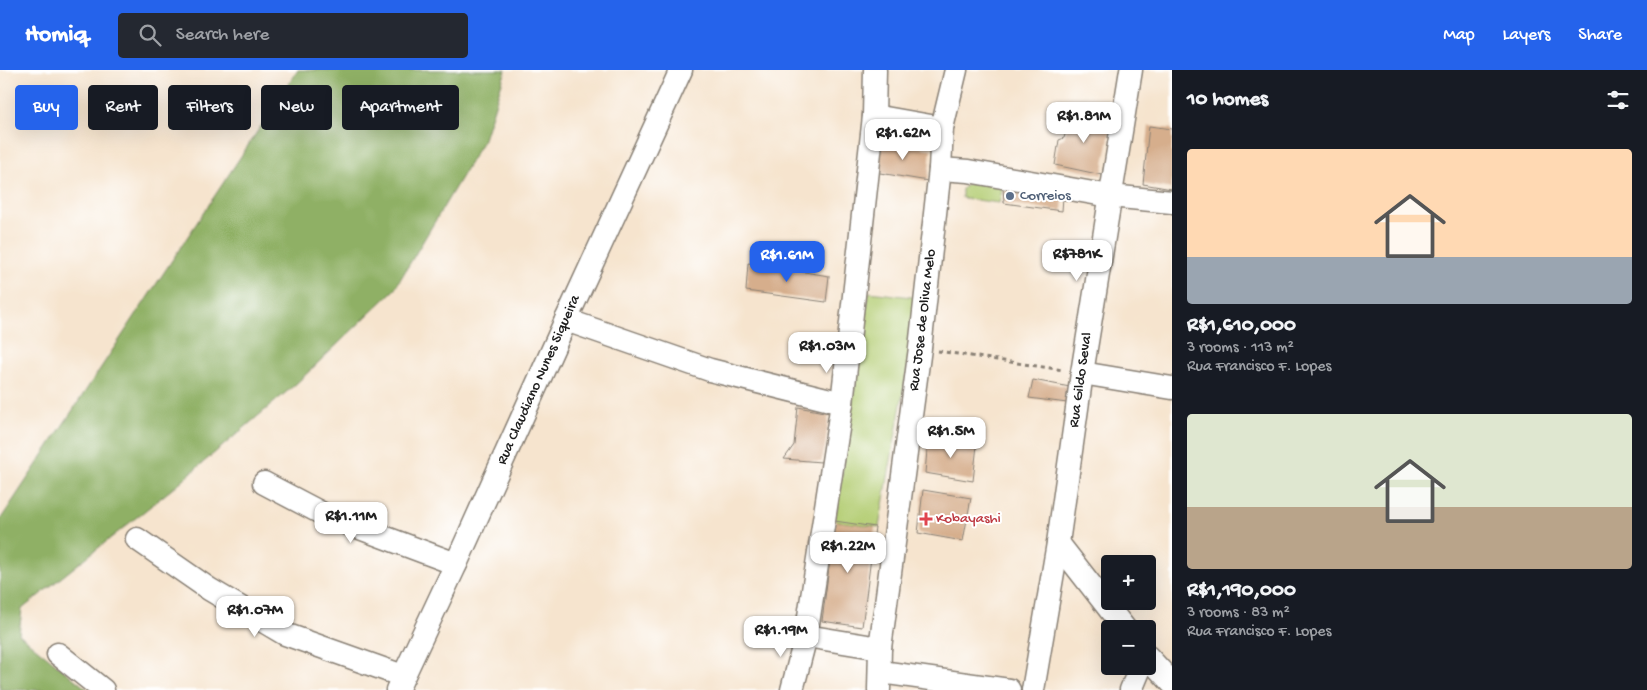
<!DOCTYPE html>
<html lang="en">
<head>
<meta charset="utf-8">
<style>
  body { margin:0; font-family:"Gochi Hand",sans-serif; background:#242831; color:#f1f3f6; height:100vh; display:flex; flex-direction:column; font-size:19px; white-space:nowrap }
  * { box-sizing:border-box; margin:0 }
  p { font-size:16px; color:#9ea1a6 }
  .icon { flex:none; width:28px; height:28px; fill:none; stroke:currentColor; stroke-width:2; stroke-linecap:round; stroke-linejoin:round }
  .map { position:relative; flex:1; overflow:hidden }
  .drawer { display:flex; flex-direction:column; background:#171b24; width:475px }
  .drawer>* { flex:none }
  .banner { position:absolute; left:15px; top:15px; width:475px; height:45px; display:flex; gap:10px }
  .controls { position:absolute; left:1101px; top:485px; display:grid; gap:10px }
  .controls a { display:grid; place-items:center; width:55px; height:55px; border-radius:5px; background:#171b24; box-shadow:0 5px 20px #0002; font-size:25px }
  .price { position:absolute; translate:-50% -42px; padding:0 11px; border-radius:10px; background:#fff; color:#222; font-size:16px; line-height:32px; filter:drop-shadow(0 1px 2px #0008) }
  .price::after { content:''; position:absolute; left:50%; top:30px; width:15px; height:11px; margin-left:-8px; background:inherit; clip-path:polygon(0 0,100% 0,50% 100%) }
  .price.active { background:#2563eb; color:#fff }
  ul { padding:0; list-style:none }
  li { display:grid; align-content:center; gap:10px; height:265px; padding:0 15px }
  li span { display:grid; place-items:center; height:155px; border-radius:5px; color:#555 }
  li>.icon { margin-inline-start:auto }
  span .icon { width:90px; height:90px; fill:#fffc; stroke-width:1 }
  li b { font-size:21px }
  h2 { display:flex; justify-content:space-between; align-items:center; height:60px; padding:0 15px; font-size:21px }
  .tag { padding:0 18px; border-radius:5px; background:#171b24; box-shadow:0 5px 20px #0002; font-size:18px; line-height:45px }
  .tag.active { background:#2563eb; color:#fff }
  header { display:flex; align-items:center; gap:30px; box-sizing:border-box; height:70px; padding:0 25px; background:#2563eb; color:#fff }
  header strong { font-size:24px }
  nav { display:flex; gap:28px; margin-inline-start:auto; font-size:18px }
  .search { width:350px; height:45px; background:#242831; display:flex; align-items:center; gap:12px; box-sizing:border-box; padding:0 18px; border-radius:5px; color:#9ea1a6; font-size:19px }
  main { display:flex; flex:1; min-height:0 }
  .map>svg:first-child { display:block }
  .green { fill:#b4cd73; stroke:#687448 }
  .forest { fill:#8fb065; stroke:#566640 }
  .building { fill:#d6ae8c }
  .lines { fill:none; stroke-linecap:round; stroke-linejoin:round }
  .minor-casing { stroke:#898075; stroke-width:25 }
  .path { stroke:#898075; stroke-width:3; stroke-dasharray:4 4; stroke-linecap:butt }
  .minor { stroke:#fff; stroke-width:22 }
  .service-dot { fill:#5c6f8a; stroke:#fff; stroke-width:2 }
  .health-dot { fill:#e0444e; stroke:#fff; stroke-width:2 }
  .labels { text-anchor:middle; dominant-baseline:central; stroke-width:4; stroke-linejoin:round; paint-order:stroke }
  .service-label { font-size:15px; fill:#4e5e75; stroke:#fff; text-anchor:start }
  .street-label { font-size:15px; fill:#1c1c1c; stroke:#fff }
  .health-label { font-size:15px; fill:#be3a42; stroke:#fff; text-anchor:start }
</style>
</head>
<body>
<header>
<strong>Homiq</strong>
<div class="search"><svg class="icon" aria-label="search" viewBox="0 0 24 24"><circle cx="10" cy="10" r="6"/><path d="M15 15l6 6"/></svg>Search here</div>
<nav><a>Map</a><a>Layers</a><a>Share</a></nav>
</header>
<main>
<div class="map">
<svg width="1172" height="620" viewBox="0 0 1172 620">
  <rect width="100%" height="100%" fill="#fff"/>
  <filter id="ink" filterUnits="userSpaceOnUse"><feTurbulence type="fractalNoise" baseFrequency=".02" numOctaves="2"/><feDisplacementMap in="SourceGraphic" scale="10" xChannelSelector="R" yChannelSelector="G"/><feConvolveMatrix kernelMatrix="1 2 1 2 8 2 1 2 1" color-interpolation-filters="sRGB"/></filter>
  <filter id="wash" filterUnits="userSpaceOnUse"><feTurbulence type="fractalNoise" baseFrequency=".0096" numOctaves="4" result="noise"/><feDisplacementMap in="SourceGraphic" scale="20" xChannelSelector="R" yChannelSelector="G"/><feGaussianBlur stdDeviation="1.12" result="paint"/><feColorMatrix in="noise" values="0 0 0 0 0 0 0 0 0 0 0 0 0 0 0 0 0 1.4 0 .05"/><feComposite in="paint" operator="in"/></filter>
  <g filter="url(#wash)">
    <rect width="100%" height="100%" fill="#f6e4ce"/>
    <!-- green -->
    <g class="green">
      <path d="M970,112L1003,116L999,133L962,128V119Z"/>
      <path d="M869,222L920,228L879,457L835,451Z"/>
    </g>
    <!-- forest -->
    <path class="forest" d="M298,0H506L484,69L394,220L297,313L172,419L22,539L19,564L88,620H0V450Z"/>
    <g id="blocks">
      <!-- building -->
      <g class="building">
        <path d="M1072,41L1112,51L1102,105L1055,95L1059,70L1064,68Z"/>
        <path d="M1149,56L1172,59V119L1143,114Z"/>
        <path d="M879,73L931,79L928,111L874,102Z"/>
        <path d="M1003,116L1063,127L1062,141L1004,133Z"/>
        <path d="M748,193L829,206L826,232L746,221Z"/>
        <path d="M1033,310L1070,317L1067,333L1029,328Z"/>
        <path d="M798,337L829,343L825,377L821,392L784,389L794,375Z"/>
        <path d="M928,369L977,375L973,411L925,403Z"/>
        <path d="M923,420L971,428L963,471L918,463Z"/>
        <path d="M835,451L875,457L862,557L822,551Z"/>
      </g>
    </g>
  </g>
  <g filter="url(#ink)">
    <use href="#blocks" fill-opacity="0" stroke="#898075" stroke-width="1"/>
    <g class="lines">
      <!-- minor casing -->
      <g class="minor-casing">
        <g id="minor">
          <path d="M874,46L942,58"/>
          <path d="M940,99L968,101L1110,126L1172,132"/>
          <path d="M566,250L710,300L842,333"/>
          <path d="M1082,303L1172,318"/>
          <path d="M264,413L325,445L456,494"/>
          <path d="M137,469L209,519L285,564L403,606"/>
          <path d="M1058,473L1125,559"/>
          <path d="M806,566L880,578"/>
          <path d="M58,584L103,620"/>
          <path d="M1148,587L1172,613"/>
          <path d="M881,602L1009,620"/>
          <path d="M397,620L456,494L566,250L681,0"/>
          <path d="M792,620L806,566L842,333L874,46L875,0"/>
          <path d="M879,620L880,578L920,278L940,99L942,58L956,0"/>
          <path d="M1033,620L1058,473L1082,303L1131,0"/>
          <path d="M1131,620L1141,596"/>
        </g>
      </g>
      <!-- path -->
      <path class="path" d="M938,281L1063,300"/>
      <!-- minor -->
      <use href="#minor" class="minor"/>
    </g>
  </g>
  <!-- markers -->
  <circle class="service-dot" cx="1010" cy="126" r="5"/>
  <path class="health-dot" d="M923.5 441.5h5v5h5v5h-5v5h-5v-5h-5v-5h5z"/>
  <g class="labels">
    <!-- service labels -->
    <g class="service-label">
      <text x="1020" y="126">Correios</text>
    </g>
    <!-- street labels -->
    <g class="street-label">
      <text transform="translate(923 250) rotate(-83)">Rua Jose de Oliva Melo</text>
      <text transform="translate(539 310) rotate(-66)">Rua Claudiano Nunes Siqueira</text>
      <text transform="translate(1081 310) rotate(-82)">Rua Gildo Seval</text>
    </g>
    <!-- health labels -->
    <g class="health-label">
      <text x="936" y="449">Kobayashi</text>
    </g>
  </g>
</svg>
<div class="controls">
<a>+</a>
<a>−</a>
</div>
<b class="price" style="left:1084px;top:74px">R$1.81M</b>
<b class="price" style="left:903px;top:91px">R$1.62M</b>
<b class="price" style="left:1077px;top:212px">R$781K</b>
<b class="price active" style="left:787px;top:213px">R$1.61M</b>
<b class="price" style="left:827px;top:304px">R$1.03M</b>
<b class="price" style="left:951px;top:389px">R$1.5M</b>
<b class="price" style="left:351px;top:474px">R$1.11M</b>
<b class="price" style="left:848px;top:504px">R$1.22M</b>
<b class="price" style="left:255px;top:568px">R$1.07M</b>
<b class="price" style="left:781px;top:588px">R$1.19M</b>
<div class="banner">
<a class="tag active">Buy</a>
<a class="tag">Rent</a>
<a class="tag">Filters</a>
<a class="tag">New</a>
<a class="tag">Apartment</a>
</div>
</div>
<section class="drawer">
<h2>10 homes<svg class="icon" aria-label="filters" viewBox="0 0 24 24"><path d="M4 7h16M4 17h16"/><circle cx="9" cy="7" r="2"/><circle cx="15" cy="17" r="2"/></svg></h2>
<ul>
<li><span style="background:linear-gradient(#ffd9b3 70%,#9aa5b1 0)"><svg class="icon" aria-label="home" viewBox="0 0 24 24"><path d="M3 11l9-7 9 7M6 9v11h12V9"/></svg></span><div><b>R$1,610,000</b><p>3 rooms · 113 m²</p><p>Rua Francisco F. Lopes</p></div></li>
<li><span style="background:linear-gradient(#dfe7d0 60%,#b9a48a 0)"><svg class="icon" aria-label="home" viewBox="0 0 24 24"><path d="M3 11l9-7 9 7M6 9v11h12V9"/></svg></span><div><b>R$1,190,000</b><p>3 rooms · 83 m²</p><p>Rua Francisco F. Lopes</p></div></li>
</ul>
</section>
</main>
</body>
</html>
